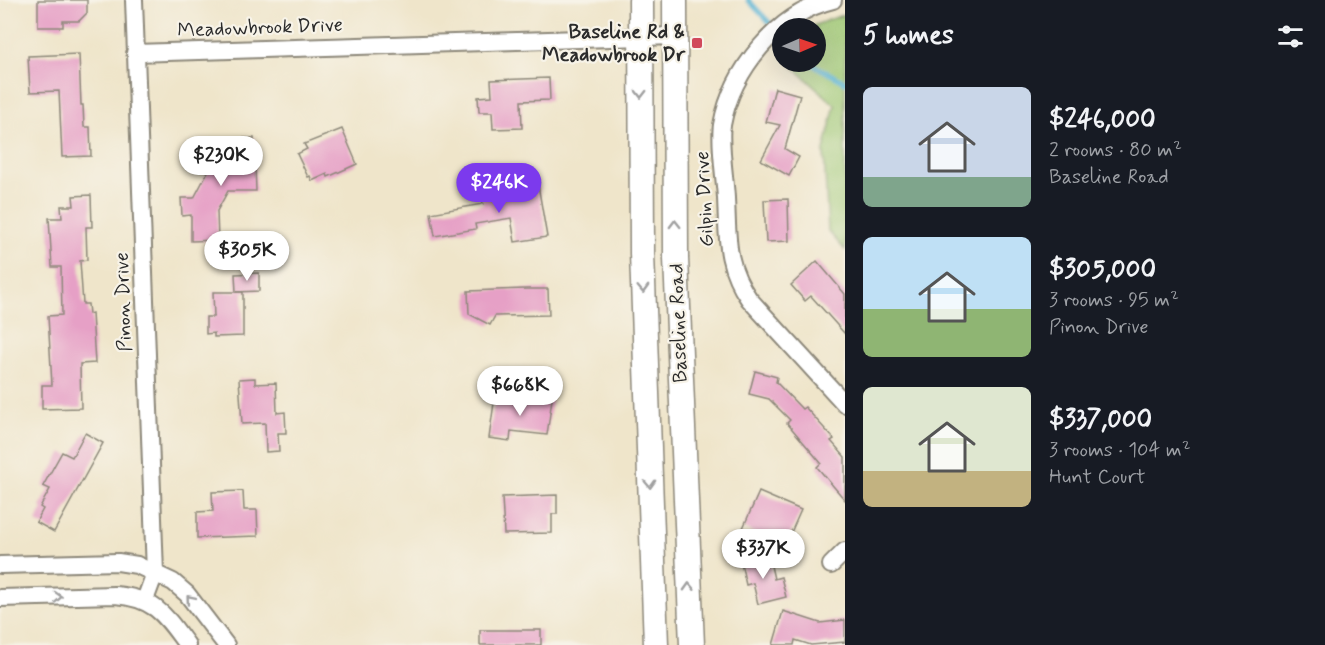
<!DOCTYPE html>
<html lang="en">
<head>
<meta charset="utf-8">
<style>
  body { margin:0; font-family:Mynerve,sans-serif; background:#20242c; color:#f1f3f6; height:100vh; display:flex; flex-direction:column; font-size:22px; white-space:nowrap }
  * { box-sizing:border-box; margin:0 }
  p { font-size:20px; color:#9ea1a6 }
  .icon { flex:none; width:33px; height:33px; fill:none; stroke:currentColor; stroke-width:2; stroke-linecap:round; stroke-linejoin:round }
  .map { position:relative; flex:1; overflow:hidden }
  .side { display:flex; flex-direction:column; background:#171b24; width:480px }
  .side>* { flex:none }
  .needle { width:39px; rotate:88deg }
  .tools { position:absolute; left:772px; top:18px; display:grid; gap:12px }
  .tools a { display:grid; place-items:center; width:54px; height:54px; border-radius:50%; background:#171b24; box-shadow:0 6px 24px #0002; font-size:30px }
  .price { position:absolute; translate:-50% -51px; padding:0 14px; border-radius:21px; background:#fff; color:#222; font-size:20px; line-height:39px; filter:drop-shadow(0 2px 3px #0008) }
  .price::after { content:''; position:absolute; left:50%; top:36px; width:18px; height:14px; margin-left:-9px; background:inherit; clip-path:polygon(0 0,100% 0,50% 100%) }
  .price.active { background:#7c3aed; color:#fff }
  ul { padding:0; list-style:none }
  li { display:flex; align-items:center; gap:18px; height:150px; padding:0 18px }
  li span { display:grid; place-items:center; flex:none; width:168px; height:120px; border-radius:9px; color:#555 }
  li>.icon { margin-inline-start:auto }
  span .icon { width:72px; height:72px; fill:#fffc; stroke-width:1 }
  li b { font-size:26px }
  h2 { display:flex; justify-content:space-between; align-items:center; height:72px; padding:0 18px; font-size:26px }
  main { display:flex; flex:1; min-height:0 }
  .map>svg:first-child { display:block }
  .green { fill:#9ec773; stroke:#64794f; stroke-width:1.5 }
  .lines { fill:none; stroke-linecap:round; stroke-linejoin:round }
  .stream { stroke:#55b2d3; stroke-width:5 }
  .building { fill:#e6a0c6 }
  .minor-casing { stroke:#8d887a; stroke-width:20 }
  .secondary-casing { stroke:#8d887a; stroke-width:27 }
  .minor { stroke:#fff; stroke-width:16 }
  .secondary { stroke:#fff; stroke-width:24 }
  .oneway { stroke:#a0a0a0 }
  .poi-dot { fill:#d1495b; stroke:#f7f3e8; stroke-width:2 }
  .labels { text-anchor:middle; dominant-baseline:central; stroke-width:4.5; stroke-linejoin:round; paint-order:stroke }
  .street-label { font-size:20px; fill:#2b2b2b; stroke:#f7f3e8 }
  .poi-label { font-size:20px; font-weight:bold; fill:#2b2b2b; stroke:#f7f3e8; text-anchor:end }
</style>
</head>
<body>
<main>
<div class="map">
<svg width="845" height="645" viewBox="0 0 845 645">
  <rect width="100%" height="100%" fill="#f7f3e8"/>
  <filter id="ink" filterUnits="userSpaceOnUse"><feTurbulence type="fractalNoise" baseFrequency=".0167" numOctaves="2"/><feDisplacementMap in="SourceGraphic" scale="12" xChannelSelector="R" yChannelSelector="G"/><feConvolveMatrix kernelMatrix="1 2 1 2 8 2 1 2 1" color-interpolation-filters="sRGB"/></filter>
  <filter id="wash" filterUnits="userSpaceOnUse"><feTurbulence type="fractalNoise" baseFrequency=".008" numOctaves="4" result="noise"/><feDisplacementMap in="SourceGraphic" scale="24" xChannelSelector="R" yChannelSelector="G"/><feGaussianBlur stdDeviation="1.35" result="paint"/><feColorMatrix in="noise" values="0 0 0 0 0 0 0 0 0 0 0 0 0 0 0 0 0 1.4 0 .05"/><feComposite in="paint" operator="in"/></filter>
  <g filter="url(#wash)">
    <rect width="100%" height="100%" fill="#efe5ca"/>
    <!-- green -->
    <path class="green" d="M845,14V250L828,231L824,151L835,105L788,62H816V28H807Z"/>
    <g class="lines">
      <!-- stream -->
      <g class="stream">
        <path d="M748,0L783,37"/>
        <path d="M808,62L845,82"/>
      </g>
    </g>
    <g id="blocks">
      <!-- building -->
      <g class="building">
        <path d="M38,0H87V13L79,21H63V27H38Z"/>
        <path d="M79,54L81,105H83L84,127H90L91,156L62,157L59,91L30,92L28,56Z"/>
        <path d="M549,78L550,100L521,101L522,128L493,129L492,112H479L478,97L492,96L491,80Z"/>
        <path d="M775,88L800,95L785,149L799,157L789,176L761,160L780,125L766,122Z"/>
        <path d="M342,129L357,164L328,177L327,174L312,181L310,176L308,177L297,154L307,149L304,144Z"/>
        <path d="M231,138H254L256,191H228L217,211L218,240L191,241V215L182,216L181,198H194L215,158V150L231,149Z"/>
        <path d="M537,179L547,237L515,242L511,218L475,224L476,229L435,236L431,213L483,204L482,198L505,195L504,192L521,189L519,181Z"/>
        <path d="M91,195L92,227H86L87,260L80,261L83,304H88L89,314L92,313L95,363L80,364L81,408L42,409V385H52L48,316L62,315L61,267H52L49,218H62L61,206H74L73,196Z"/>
        <path d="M788,199L789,241L766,242L764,200Z"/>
        <path d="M817,261L845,294V334L811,296L805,301L791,285Z"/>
        <path d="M259,273V291L236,292L235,274Z"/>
        <path d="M526,289H548L549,315L495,316L490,325L469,314L468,291Z"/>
        <path d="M213,292H243V336L214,337V333L206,334V317H214Z"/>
        <path d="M755,371L777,377L776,382L802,409L805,407L834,439L831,441L845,457V500L817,467L821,463L787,423L790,420L769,399L749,394Z"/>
        <path d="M255,378V384L276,383L277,413L285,412L286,433H278L279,451L266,452L265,423L242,424L239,379Z"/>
        <path d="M495,396L526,400V396L552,399L547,435L511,431L510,441L489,438Z"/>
        <path d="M85,433L103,443L54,532L36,522L43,509L40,507L50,489L43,486L62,452L72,457Z"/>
        <path d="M243,491L244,510H257L258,536L197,538V512L213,511L212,492Z"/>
        <path d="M759,492L801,510L785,546L743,528Z"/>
        <path d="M557,495V514H552V533L504,534L502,497Z"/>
        <path d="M769,557L774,579L781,577L786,597L758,604L753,583L746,585L741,563Z"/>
        <path d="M783,611L820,623L845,620V642L811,645L795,640L794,645H773Z"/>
        <rect x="480" y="630" width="61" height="15"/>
      </g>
    </g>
  </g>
  <g filter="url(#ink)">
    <use href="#blocks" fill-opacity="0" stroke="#8d887a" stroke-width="1.5"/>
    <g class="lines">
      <!-- minor casing -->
      <g class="minor-casing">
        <g id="minor">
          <path d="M134,0L155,573L145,600"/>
          <path d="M833,0C778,13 732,70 722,125C719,142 725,179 726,198C728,239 725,264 749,299L845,404"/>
          <path d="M135,53L674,36"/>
          <path d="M0,565L118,562L137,565L173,582L187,594L226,645"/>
          <path d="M831,565L845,551"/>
          <path d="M0,598L115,595C155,598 165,615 187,645"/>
        </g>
      </g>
      <!-- secondary casing -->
      <g class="secondary-casing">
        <g id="secondary">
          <path d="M641,0L642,253L656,645"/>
          <path d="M675,0L676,258L692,645"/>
        </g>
      </g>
      <!-- minor -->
      <use href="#minor" class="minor"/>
      <!-- secondary -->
      <use href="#secondary" class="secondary"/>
    </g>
    <!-- one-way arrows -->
    <defs><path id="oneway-chevron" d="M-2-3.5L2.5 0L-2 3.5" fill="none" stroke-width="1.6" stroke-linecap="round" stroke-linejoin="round" transform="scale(1.5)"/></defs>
    <g class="oneway">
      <use href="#oneway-chevron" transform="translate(641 94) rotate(90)"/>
      <use href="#oneway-chevron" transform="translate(675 224) rotate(-91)"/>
      <use href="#oneway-chevron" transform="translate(643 289) rotate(88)"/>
      <use href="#oneway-chevron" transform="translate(650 484) rotate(88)"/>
      <use href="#oneway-chevron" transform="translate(689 587) rotate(-92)"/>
      <use href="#oneway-chevron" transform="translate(58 597) rotate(-2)"/>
      <use href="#oneway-chevron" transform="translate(190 599) rotate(-130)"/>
    </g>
  </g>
  <!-- markers -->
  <rect class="poi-dot" x="691" y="37" width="12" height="12" rx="3"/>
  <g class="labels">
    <!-- street labels -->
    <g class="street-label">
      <text transform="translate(260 28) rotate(-2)">Meadowbrook Drive</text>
      <text transform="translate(705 199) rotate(-93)">Gilpin Drive</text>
      <text transform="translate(124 302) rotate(-92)">Pinon Drive</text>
      <text transform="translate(679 323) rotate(-92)">Baseline Road</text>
    </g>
    <!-- poi labels -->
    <g class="poi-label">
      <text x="685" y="32">Baseline Rd &amp;<tspan x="685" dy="23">Meadowbrook Dr</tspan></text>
    </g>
  </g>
</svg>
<div class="tools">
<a><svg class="needle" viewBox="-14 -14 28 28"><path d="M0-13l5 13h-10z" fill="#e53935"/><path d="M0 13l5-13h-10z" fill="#9ea1a6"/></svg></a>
</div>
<b class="price" style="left:221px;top:187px">$230K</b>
<b class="price active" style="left:499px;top:214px">$246K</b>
<b class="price" style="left:247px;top:282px">$305K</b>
<b class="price" style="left:520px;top:417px">$668K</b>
<b class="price" style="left:763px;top:580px">$337K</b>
</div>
<section class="side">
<h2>5 homes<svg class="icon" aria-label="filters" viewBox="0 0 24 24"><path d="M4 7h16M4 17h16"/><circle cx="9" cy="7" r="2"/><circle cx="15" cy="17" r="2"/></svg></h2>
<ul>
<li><span style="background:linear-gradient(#c9d6e8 75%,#7fa58c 0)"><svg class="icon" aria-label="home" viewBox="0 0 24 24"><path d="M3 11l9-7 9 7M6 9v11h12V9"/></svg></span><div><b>$246,000</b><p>2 rooms · 80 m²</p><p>Baseline Road</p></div></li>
<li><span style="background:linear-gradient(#bfe0f5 60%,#8fb573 0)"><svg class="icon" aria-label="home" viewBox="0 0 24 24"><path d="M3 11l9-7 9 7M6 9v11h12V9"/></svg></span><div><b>$305,000</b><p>3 rooms · 95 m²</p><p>Pinon Drive</p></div></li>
<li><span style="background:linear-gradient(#dfe7d0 70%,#c2b280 0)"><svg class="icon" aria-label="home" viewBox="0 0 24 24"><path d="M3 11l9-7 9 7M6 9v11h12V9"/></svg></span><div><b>$337,000</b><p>3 rooms · 104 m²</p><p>Hunt Court</p></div></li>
</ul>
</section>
</main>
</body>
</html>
